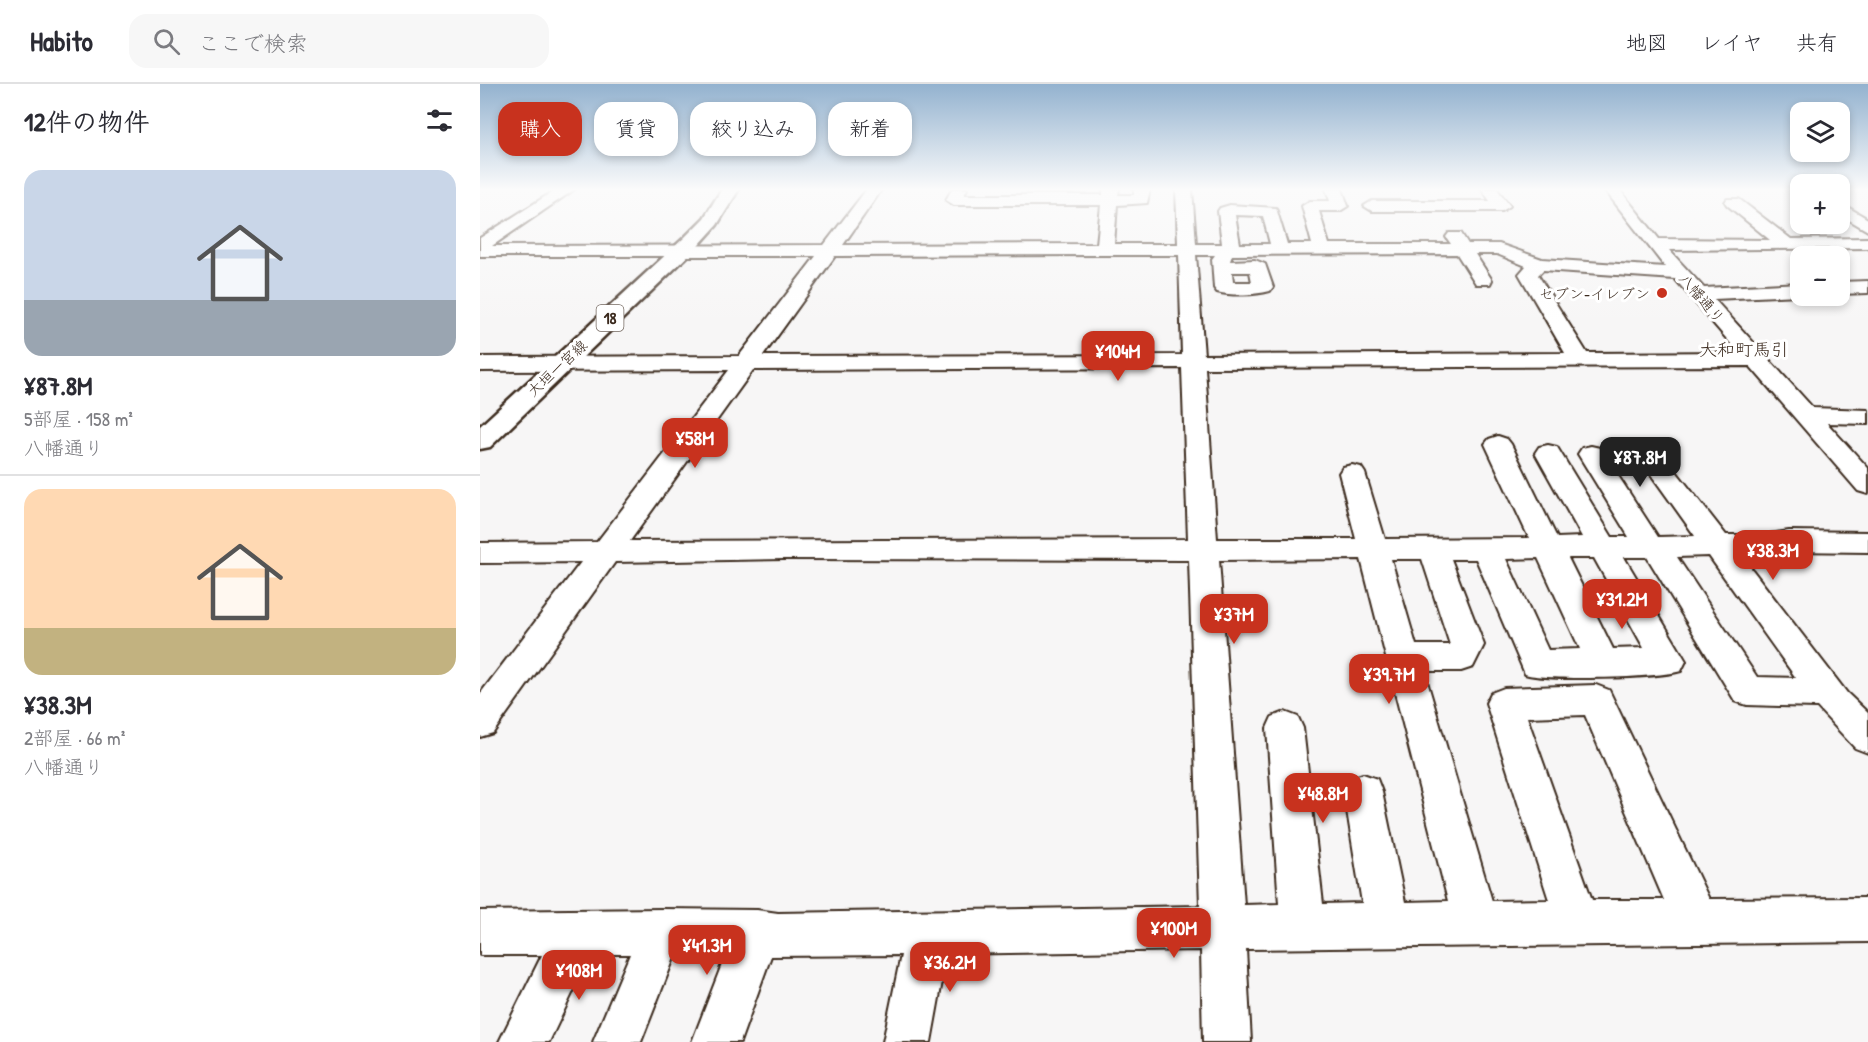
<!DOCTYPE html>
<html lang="ja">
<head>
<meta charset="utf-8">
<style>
  body { margin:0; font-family:"Patrick Hand","Klee One",sans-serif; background:#f7f7f7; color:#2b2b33; height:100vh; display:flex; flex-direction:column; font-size:22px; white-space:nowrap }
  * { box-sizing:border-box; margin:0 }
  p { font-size:20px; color:#7c7c81 }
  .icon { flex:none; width:33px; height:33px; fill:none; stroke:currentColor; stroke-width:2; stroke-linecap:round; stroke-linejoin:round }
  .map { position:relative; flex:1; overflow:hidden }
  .details { display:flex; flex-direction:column; background:#fff; width:480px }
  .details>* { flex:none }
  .hud { position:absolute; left:18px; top:18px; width:570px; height:54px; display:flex; gap:12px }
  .fabs { position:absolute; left:1310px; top:18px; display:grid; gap:12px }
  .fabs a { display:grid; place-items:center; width:60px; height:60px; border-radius:12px; background:#fff; box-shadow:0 3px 9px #0003; font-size:30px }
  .price { position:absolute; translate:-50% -51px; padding:0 14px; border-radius:12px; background:#c8321e; color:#fff; font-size:20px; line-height:39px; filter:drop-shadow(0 2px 3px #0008) }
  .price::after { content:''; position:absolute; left:50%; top:36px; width:18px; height:14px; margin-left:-9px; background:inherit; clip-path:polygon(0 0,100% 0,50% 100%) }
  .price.on { background:#222; color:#fff }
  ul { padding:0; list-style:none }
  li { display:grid; align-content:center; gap:12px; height:318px; padding:0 24px }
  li+li { border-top:2px solid #e1e1e2 }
  li span { display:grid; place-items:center; height:186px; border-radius:18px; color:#555 }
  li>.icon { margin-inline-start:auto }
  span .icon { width:108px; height:108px; fill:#fffc; stroke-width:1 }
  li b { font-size:26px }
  h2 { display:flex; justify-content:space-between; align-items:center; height:72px; padding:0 24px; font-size:26px }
  .tag { padding:0 21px; border-radius:18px; background:#fff; box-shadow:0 3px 9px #0003; font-size:21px; line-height:54px }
  .tag.on { background:#c8321e; color:#fff }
  header { display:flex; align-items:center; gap:36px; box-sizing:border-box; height:84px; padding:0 30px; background:#fff; border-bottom:2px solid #e1e1e2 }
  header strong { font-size:28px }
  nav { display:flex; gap:33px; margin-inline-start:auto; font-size:21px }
  .search { width:420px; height:54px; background:#f7f7f7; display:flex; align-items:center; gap:15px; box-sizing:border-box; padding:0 21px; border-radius:18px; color:#7c7c81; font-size:22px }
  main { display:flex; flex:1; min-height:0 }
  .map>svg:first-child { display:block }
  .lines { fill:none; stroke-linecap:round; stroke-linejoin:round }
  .minor-casing { stroke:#3b2a1e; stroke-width:4 }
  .major-casing { stroke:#3b2a1e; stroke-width:5 }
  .minor { fill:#fff; fill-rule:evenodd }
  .major { fill:#fff; fill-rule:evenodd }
  .poi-dot { fill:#c8321e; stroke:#fff; stroke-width:2 }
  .labels { text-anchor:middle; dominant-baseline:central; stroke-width:6; stroke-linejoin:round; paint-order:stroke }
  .far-poi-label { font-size:15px; fill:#3b2a1e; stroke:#fff; text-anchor:end }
  .far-street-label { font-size:15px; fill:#3b2a1e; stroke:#fff }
  .shield { fill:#fff; stroke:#766a62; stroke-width:1.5 }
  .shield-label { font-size:16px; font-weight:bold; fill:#3b2a1e }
  .far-quarter-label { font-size:18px; fill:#3b2a1e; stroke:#fff }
</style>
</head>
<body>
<header>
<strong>Habito</strong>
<div class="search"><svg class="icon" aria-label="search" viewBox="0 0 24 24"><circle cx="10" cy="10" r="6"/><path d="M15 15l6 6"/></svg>ここで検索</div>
<nav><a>地図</a><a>レイヤ</a><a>共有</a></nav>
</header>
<main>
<section class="details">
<h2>12件の物件<svg class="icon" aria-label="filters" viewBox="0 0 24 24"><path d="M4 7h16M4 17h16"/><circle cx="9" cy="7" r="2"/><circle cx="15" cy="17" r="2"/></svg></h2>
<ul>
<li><span style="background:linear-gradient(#c9d6e8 70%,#9aa5b1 0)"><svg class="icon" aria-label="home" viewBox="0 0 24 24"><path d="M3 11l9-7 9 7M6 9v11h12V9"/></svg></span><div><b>¥87.8M</b><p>5部屋 · 158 m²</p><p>八幡通り</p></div></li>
<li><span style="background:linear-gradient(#ffd9b3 75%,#c2b280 0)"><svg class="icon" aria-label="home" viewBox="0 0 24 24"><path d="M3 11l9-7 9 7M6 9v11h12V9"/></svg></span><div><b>¥38.3M</b><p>2部屋 · 66 m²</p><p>八幡通り</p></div></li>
</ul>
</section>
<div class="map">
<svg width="1388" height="958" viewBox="0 0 1388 958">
  <rect width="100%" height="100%" fill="#f7f6f6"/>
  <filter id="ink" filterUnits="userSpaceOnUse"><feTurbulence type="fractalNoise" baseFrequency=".0167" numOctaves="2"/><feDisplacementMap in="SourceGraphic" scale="12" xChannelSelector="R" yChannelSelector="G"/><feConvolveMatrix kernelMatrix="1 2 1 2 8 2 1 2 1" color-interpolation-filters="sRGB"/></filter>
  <g filter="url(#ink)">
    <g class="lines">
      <!-- minor casing -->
      <g class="minor-casing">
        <g id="minor">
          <path d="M77,105H95L12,162L344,161L387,105H402L363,161L617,160L621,121H474L466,116L472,105H487L484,111H623V105H639L638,111H654V105H670L667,119L637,121L634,160H698L696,105H712L716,160H742L738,127L740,124L750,121L796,124L807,160H832L822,122L830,117H850L846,105H862L868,122L860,127H839L849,160H971L966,153L969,149H981L988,160H1019L1062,175L1185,183L1124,105H1139L1179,155L1290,156L1247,121L1245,118L1247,115H1259L1311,155L1388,154V164L1189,166L1224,204L1320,199V211L1234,215L1333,324L1388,326V340L1347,339L1388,384V410L1378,407L1270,282L725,284L737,455H876L859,389L863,383L872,381L881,383L885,389L905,455L1049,454L1005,360L1009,355L1018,352L1027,355L1031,360L1077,454L1102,453L1055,369L1059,363L1068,361L1077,363L1132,453H1149L1098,370L1102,364L1111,362L1120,364L1178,453L1215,452L1155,368L1159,363L1168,360L1177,363L1246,451H1283L1309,447L1388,448V468L1309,467L1261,471L1367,609L1388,629V669L1375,664L1337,623L1267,621L1255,617L1167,473H1144L1206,577L1201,587C1179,594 1067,597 1045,590L996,475H971L1004,561L993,583L981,587H944L1012,817L1069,816L1006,619L1011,609L1024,604L1116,601L1129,606L1229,815L1388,814V858L766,865L771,958H723L721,866L467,870L451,958H403L421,871L291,872L260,958H212L246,870L196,869L161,958H113L150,870H111L69,958H19L62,871H0V827L182,825L277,826L298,829L720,822L709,476L304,475L135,478L13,649L0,653V610L101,478L0,479V459L117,458L249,286L0,287V273L259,272L336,172H0V154ZM755,131L783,132L790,160H760ZM977,170L996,200H1010L1012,196L995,170H1017L1046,182L1039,190L1085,269L724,271L716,171H735L732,175L734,204L737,208C752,212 775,211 790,207L793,203L785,180L775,176L750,177L752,171ZM624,171H699L702,271L283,272L355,172ZM1063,186L1195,195L1258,268L1107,269L1058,191ZM752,188H770L772,198H753ZM702,284L708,455L150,457L273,286ZM1229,472L1316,594L1277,593L1197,473ZM1058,474L1100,565L1068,566L1026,475ZM1088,474H1114L1164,564L1133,565ZM881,475L968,817L925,818L902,708L897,695L883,690L869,695L864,708L882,819L843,820L823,644L818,633L805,628L792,633L787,644L799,820L764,821L739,476ZM911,475H942L970,561H936ZM1105,631L1184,816H1112L1047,633Z"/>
          <path d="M1002,105H1017L1030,122L1022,127H892L884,122L892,117H1010Z"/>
          <path d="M1359,118L1388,135V147L1359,130Z"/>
          <path d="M1388,197V209L1359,210V198Z"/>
        </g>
      </g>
      <!-- major casing -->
      <g class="major-casing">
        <path id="major" d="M242,105H259L237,141L219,161L10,363L0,365V342L205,153L224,134Z"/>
      </g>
      <!-- minor -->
      <use href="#minor" class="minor"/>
      <!-- major -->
      <use href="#major" class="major"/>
    </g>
  </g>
  <!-- sky -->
  <linearGradient id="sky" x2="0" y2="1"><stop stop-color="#93b2cf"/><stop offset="0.44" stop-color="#fbfbfb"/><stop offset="1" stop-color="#fbfbfb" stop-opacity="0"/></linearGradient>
  <rect width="1388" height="240" fill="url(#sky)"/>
  <!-- markers -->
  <circle class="poi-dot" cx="1182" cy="209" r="6"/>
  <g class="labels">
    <!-- far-poi labels -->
    <g class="far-poi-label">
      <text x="1170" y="209">セブン-イレブン</text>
    </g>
    <!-- far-street labels -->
    <g class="far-street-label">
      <text transform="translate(1222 214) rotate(49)">八幡通り</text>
      <text transform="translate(77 284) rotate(-43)">大垣一宮線</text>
    </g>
    <!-- shield labels -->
    <rect class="shield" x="116.5" y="221" width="27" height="26" rx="4.5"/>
    <g class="shield-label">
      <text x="130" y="234">18</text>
    </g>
    <!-- far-quarter labels -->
    <g class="far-quarter-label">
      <text x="1264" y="265">大和町馬引</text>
    </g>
  </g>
</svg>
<div class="fabs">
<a><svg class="icon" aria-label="layers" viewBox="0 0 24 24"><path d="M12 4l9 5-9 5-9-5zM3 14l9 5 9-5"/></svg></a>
<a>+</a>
<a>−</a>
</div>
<b class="price" style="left:638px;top:298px">¥104M</b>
<b class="price" style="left:215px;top:385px">¥58M</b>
<b class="price on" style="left:1160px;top:404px">¥87.8M</b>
<b class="price" style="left:1293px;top:497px">¥38.3M</b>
<b class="price" style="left:1142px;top:546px">¥31.2M</b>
<b class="price" style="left:754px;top:561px">¥37M</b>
<b class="price" style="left:909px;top:621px">¥39.7M</b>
<b class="price" style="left:843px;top:740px">¥48.8M</b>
<b class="price" style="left:694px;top:875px">¥100M</b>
<b class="price" style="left:227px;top:892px">¥41.3M</b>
<b class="price" style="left:470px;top:909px">¥36.2M</b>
<b class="price" style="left:99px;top:917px">¥108M</b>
<div class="hud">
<a class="tag on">購入</a>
<a class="tag">賃貸</a>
<a class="tag">絞り込み</a>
<a class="tag">新着</a>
</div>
</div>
</main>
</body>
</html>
